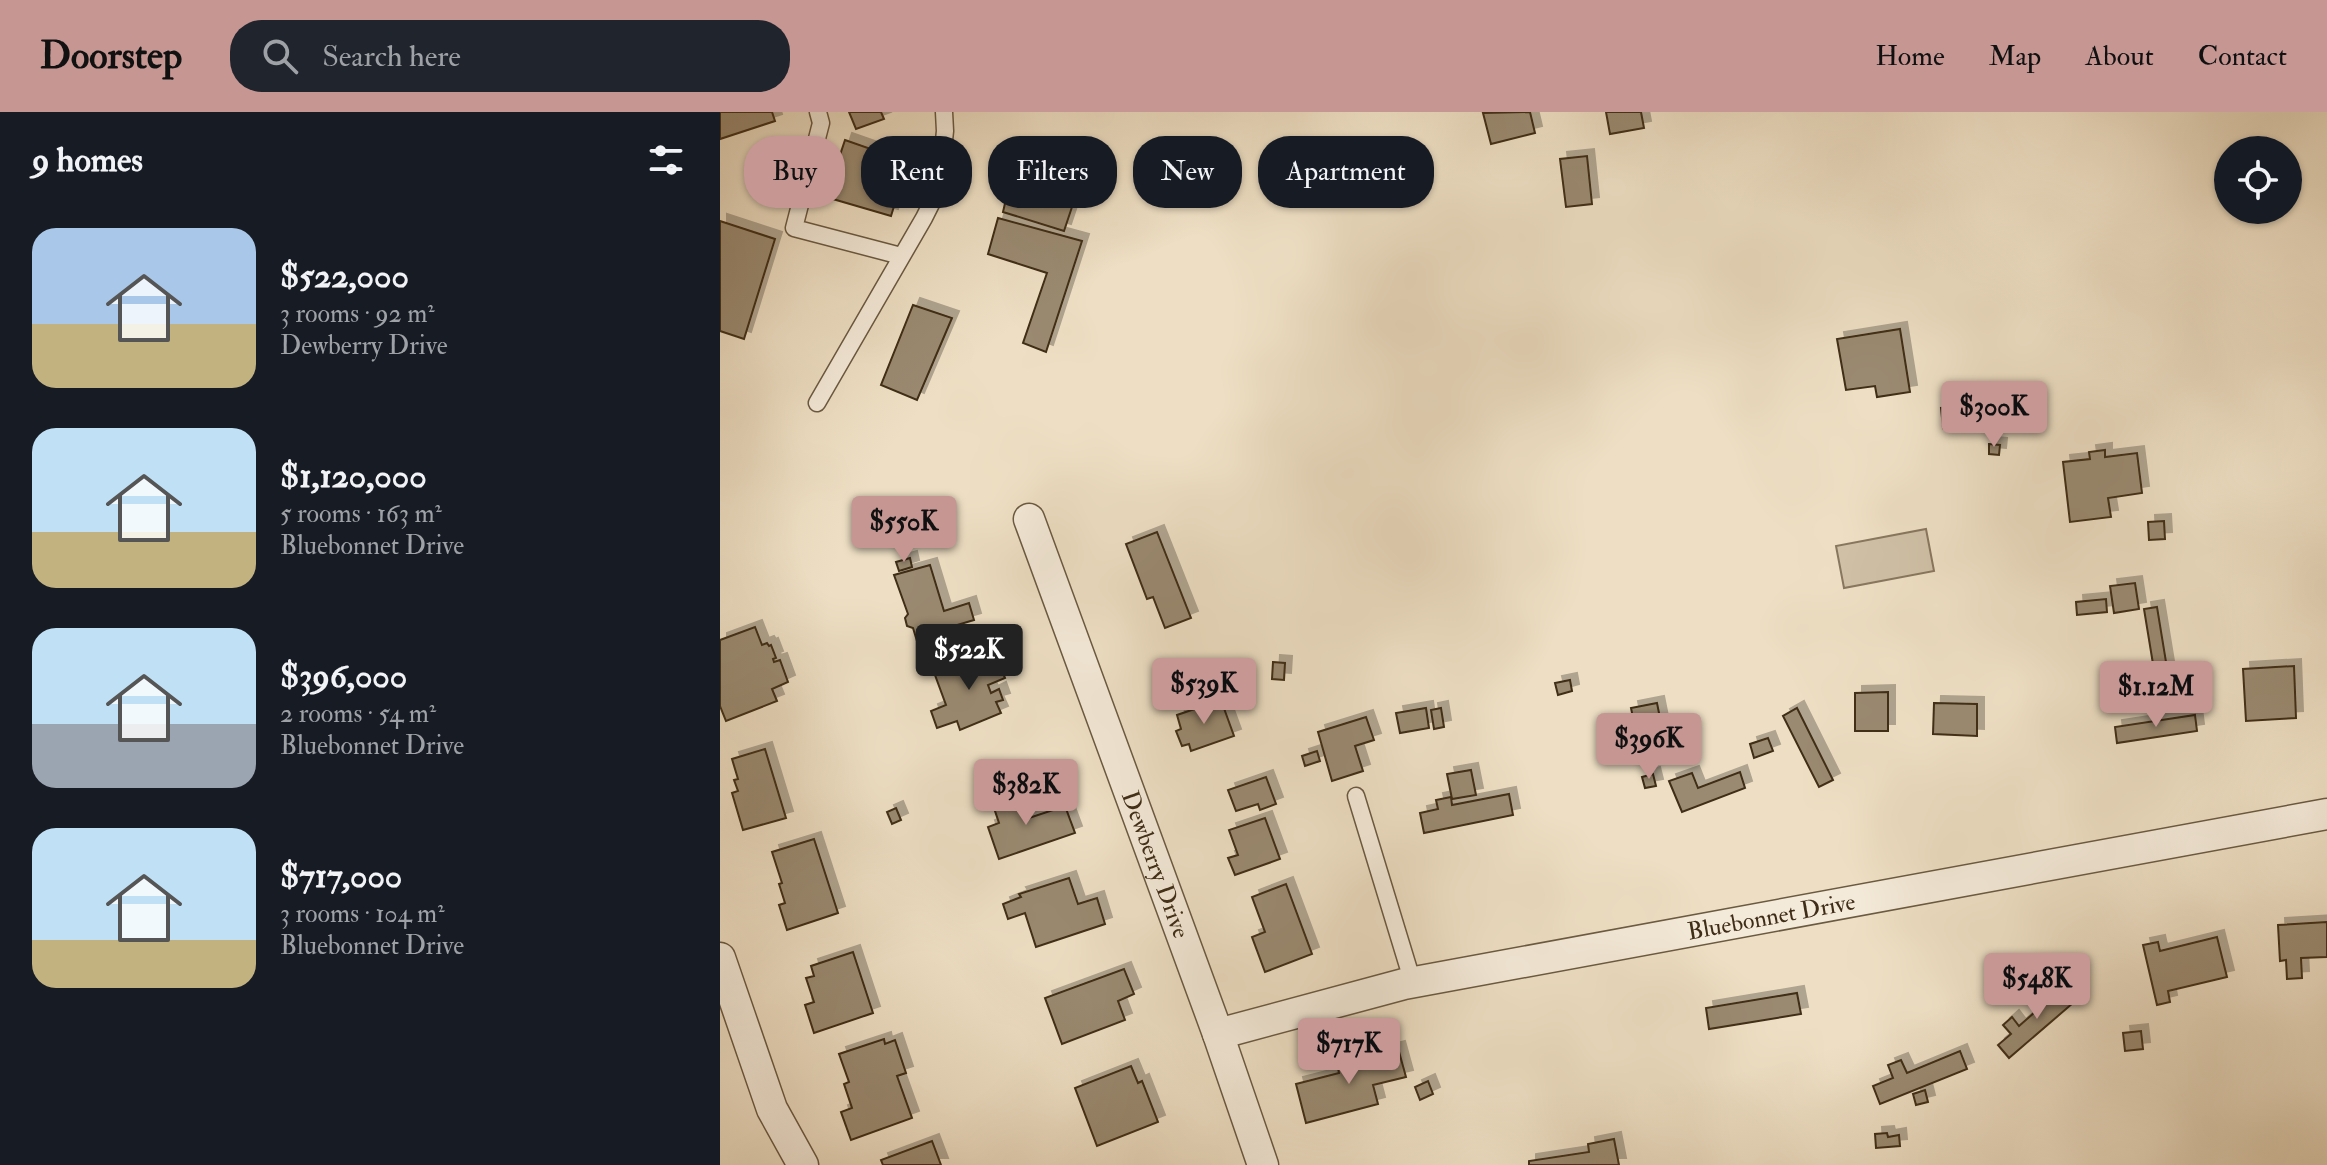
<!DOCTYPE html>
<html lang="en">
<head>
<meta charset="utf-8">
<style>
  body { margin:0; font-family:"IM FELL Double Pica",serif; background:#20242c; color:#f1f3f6; height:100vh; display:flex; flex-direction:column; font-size:30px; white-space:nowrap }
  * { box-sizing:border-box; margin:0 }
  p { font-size:26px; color:#9ea1a6 }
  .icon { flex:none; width:44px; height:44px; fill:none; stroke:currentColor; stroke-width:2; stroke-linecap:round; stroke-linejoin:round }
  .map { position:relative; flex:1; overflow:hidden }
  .sheet { display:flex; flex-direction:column; background:#171b24; width:720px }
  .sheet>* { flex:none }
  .hud { position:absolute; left:24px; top:24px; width:760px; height:72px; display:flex; gap:16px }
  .controls { position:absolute; left:1494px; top:24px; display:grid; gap:16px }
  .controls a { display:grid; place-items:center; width:88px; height:88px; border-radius:50%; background:#171b24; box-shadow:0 2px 6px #0004; font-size:40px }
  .price { position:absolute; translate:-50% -68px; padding:0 18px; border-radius:8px; background:#c59692; color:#111; font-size:26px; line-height:52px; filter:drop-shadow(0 2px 4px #0008) }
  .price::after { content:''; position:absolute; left:50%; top:48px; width:24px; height:18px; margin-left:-12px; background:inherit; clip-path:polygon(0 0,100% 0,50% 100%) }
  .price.current { background:#222; color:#fff }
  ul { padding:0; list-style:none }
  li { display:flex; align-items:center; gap:24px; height:200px; padding:0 32px }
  li span { display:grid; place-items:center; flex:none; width:224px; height:160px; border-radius:24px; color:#555 }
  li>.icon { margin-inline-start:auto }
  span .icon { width:96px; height:96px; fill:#fffc; stroke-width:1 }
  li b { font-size:34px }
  h2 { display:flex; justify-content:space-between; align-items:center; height:96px; padding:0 32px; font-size:34px }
  .tag { padding:0 28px; border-radius:32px; background:#171b24; box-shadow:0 2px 6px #0004; font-size:28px; line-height:72px }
  .tag.current { background:#c59692; color:#111 }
  header { display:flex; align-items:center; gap:48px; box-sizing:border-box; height:112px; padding:0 40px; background:#c59692; color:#111 }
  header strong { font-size:38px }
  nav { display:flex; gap:44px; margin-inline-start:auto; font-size:28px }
  .search { width:560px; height:72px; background:#20242c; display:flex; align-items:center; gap:20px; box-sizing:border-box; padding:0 28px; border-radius:32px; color:#9ea1a6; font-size:30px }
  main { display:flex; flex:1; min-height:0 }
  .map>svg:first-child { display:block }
  .green { fill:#d0c1a7; stroke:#88775f; stroke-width:2 }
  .building { fill:#9a8a71; stroke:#3f2d17; stroke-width:2; filter:url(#shadow) }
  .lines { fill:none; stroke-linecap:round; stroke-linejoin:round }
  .lane-casing { stroke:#6b5a42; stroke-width:19 }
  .street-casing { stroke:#6b5a42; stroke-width:33 }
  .lane { stroke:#f4ead9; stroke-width:16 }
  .street { stroke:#f4ead9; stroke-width:30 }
  .labels { text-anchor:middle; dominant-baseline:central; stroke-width:6; stroke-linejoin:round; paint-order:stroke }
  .street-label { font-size:24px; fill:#3f2d17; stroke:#f4ead9 }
</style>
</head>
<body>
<header>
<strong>Doorstep</strong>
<div class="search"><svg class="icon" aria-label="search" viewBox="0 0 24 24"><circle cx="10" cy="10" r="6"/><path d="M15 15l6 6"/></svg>Search here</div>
<nav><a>Home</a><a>Map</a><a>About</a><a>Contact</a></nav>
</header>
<main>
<section class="sheet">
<h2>9 homes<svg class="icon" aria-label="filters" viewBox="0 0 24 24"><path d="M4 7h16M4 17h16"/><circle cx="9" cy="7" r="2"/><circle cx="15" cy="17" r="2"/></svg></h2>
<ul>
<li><span style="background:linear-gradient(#a9c7e8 60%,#c2b280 0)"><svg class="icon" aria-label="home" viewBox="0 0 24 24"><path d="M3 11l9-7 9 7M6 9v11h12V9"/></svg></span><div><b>$522,000</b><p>3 rooms · 92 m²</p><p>Dewberry Drive</p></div></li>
<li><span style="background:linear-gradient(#bfe0f5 65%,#c2b280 0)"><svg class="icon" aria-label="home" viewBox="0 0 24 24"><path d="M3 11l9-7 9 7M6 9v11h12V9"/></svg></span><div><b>$1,120,000</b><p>5 rooms · 163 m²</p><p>Bluebonnet Drive</p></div></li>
<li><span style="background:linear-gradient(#bfe0f5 60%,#9aa5b1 0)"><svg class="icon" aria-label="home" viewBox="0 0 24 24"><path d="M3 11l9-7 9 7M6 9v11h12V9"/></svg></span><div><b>$396,000</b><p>2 rooms · 54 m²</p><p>Bluebonnet Drive</p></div></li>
<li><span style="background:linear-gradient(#bfe0f5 70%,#c2b280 0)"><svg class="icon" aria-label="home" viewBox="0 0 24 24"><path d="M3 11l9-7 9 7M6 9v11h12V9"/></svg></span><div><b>$717,000</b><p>3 rooms · 104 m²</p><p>Bluebonnet Drive</p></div></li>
</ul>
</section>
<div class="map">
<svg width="1607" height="1053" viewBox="0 0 1607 1053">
  <defs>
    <filter id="shadow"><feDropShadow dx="7" dy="-7" stdDeviation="0" flood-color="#0004"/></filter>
  </defs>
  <rect width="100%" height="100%" fill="#eedfc4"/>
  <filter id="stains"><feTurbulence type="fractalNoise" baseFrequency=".0025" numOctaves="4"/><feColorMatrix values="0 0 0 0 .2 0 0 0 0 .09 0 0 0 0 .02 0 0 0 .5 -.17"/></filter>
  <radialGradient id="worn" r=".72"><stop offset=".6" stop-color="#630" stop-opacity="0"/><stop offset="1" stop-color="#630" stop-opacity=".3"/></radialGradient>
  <!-- green -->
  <path class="green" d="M1206,417L1214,459L1124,476L1116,434Z"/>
  <!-- building -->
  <g class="building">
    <path d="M0,0H52L55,9L0,27Z"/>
    <path d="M129,0H161L164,7L136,17Z"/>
    <path d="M810,0L815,21L771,32L763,1Z"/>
    <path d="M886,0H921L924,16L890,22Z"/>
    <path d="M125,28L171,44L157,83L175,91L171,104L106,85Z"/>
    <path d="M867,44L872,92L846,95L840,47Z"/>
    <path d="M288,78L352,95L344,119L283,100Z"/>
    <path d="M278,106L362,129L326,240L303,231L327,161L268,142Z"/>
    <path d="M0,109L55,127L24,227L0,219Z"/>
    <path d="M193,193L232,206L197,288L161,273Z"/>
    <path d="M1180,217L1190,280L1157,285L1155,274L1126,278L1117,227Z"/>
    <path d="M1276,285L1280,312L1243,317L1242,313L1223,316L1221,296L1239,294L1238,290Z"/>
    <path d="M1269,332L1280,333L1279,343L1269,342Z"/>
    <path d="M1385,338V345L1417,341L1422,381L1388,386L1391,405L1350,410L1343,350L1370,347L1369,340Z"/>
    <path d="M1444,409L1445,427L1429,428L1428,410Z"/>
    <path d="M437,420L471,506L445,516L433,485L427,487L406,432Z"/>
    <path d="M190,446L192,455L179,459L176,450Z"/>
    <path d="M210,453L224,499L249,491L254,508L220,518L222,522L197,529L193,516L187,514L185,506L188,502L174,463Z"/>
    <path d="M1415,471L1419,497L1394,501L1390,474Z"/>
    <path d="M1386,487L1387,500L1357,503L1356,490Z"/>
    <path d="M1437,495L1447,556L1434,558L1424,497Z"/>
    <path d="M35,515L42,533L47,531L49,534L51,533L56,546L53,547L54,550L60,548L68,570L52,577L57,589L6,609L0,594V528Z"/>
    <path d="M274,539L285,566L268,573L271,581L279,577L283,588L276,590L281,601L240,618L237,609L217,616L211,599L226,593L215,563Z"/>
    <path d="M553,550L565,551L564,568L552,567Z"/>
    <path d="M1574,554L1576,606L1526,609L1523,557Z"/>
    <path d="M850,568L852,579L838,583L835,571Z"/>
    <path d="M1168,580V619H1135V581Z"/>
    <path d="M501,588L514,624L471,639L469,632L462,634L456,619L461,617L457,603Z"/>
    <path d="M937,591L941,611L915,616L911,596Z"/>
    <path d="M1214,591L1257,592V624L1213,622Z"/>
    <path d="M706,596L709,616L680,621L676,601Z"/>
    <path d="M721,596L724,615L714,617L711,598Z"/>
    <path d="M1077,596L1113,668L1099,675L1063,604Z"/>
    <path d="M1475,603L1477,619L1397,631L1395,615Z"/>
    <path d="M646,605L654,628L635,634L643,659L612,669L598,620Z"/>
    <path d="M952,612L958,643L922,650L916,619Z"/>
    <path d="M1048,626L1053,639L1034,646L1030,632Z"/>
    <path d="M45,637L66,706L23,718L12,681L18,679L14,668L18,667L12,647Z"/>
    <path d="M597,639L600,649L585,654L582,644Z"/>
    <path d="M751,658L756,683L732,687L727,662Z"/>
    <path d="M1020,660L1025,676L962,700L949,669L972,661L978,676Z"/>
    <path d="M933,662L936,674L925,676L922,665Z"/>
    <path d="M546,665L556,692L540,698L538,692L516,699L508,678Z"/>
    <path d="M789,682L793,703L704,721L700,701L718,697L716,688L731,685L732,693Z"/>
    <path d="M301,683L309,706L345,694L355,721L279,747L268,715L279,711L273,693Z"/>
    <path d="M176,696L181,708L172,712L167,700Z"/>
    <path d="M545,706L560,747L515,763L508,746L518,743L509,718Z"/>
    <path d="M94,727L118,801L67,818L59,793L65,791L59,772L62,771L52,740Z"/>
    <path d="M349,766L358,792L377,786L385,812L316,835L305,801L288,807L283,792L301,785L299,782Z"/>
    <path d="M566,772L592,842L545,860L532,825L545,820L532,785Z"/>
    <path d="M1607,810V845L1581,846L1582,866L1567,867L1566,848L1560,849L1558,813Z"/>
    <path d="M1497,825L1507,865L1448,879L1450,890L1437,893L1423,833L1438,830L1440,839Z"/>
    <path d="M133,840L153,901L94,921L85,893L94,890L86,866L94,864L91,854Z"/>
    <path d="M404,857L414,882L398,889L405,908L342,932L325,886Z"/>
    <path d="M1348,871L1360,885L1289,946L1278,933L1291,922L1283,913L1292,905L1299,914Z"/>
    <path d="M1077,881L1081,902L989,917L986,896Z"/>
    <path d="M1421,919L1423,937L1405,939L1403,921Z"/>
    <path d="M164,927L165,932L175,928L186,961L177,964L192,1006L131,1028L121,1000L132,996L124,972L129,970L119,942Z"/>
    <path d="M678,936L686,965L653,973L658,992L586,1011L576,972L619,961L617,952Z"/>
    <path d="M1240,939L1247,957L1160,992L1153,974L1173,966L1168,953L1181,948L1187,961Z"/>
    <path d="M411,954L418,971L422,969L438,1010L377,1034L355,976Z"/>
    <path d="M708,969L713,982L700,988L695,975Z"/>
    <path d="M1205,978L1208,990L1196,993L1193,982Z"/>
    <path d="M1167,1021L1168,1025L1179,1023L1180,1034L1156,1036L1155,1022Z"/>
    <path d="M894,1027L899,1053H809V1049L869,1040L868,1032Z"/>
    <path d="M212,1029L221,1053H163L161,1048Z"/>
  </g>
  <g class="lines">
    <!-- lane casing -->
    <g class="lane-casing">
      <g id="lane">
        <path d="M98,0L101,11L74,116L181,144"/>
        <path d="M97,291L204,106L219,76L225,19L224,0"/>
        <path d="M636,684L693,871"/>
      </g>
    </g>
    <!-- street casing -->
    <g class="street-casing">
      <g id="street">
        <path id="s1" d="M309,407L498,922L543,1053"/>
        <path d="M0,846L52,997L83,1053"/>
        <path id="s2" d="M498,922L684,872L1607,702"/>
      </g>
    </g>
    <!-- lane -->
    <use href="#lane" class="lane"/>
    <!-- street -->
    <use href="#street" class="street"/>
  </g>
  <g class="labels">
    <!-- street labels -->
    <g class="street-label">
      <text stroke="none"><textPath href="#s1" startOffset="368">Dewberry Drive</textPath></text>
      <text stroke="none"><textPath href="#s2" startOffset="566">Bluebonnet Drive</textPath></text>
    </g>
  </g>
  <rect width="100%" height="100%" filter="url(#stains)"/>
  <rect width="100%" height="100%" fill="url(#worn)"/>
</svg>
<div class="controls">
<a><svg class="icon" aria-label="locate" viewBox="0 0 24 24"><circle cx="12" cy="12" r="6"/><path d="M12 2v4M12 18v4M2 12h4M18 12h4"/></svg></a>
</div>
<b class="price" style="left:1274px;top:337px">$300K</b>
<b class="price" style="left:184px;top:452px">$550K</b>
<b class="price current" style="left:249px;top:580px">$522K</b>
<b class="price" style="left:484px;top:614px">$539K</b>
<b class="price" style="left:1436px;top:617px">$1.12M</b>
<b class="price" style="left:929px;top:669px">$396K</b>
<b class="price" style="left:306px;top:715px">$382K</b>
<b class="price" style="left:1317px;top:909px">$548K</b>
<b class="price" style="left:629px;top:974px">$717K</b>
<div class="hud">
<a class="tag current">Buy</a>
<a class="tag">Rent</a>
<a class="tag">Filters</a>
<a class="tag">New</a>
<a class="tag">Apartment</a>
</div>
</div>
</main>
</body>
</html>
